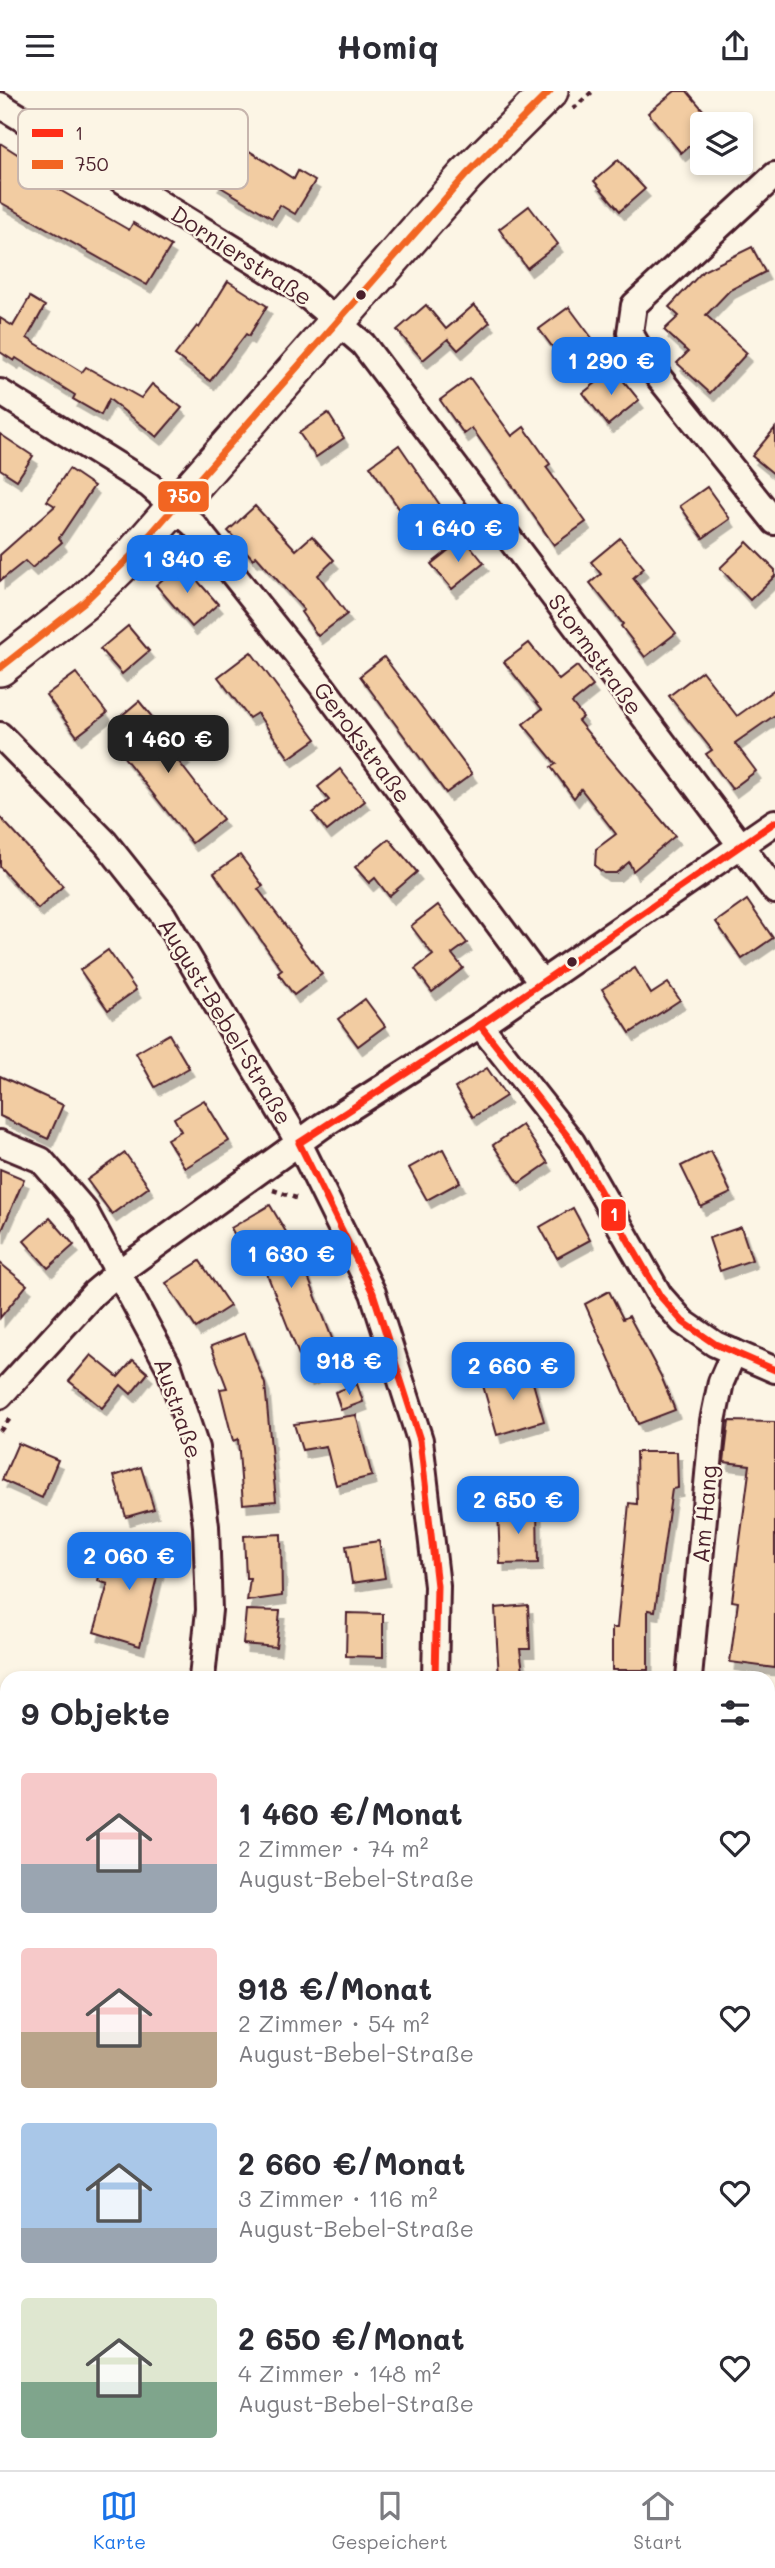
<!DOCTYPE html>
<html lang="de">
<head>
<meta charset="utf-8">
<style>
  body { margin:0; font-family:Mali,sans-serif; background:#f2f2f3; color:#2b2b33; height:100vh; display:flex; flex-direction:column; font-size:26px; white-space:nowrap }
  * { box-sizing:border-box; margin:0 }
  p { font-size:23px; color:#7c7c81 }
  .icon { flex:none; width:38px; height:38px; fill:none; stroke:currentColor; stroke-width:2; stroke-linecap:round; stroke-linejoin:round }
  .map { position:relative; flex:1; overflow:hidden }
  .panel { position:absolute; left:0px; top:1580px; width:775px; height:800px; display:flex; flex-direction:column; background:#fff; border-radius:21px 21px 0 0; box-shadow:0 4px 10px #0003 }
  .panel>* { flex:none }
  .controls { position:absolute; left:690px; top:21px; display:grid; gap:14px }
  .controls a { display:grid; place-items:center; width:63px; height:63px; border-radius:7px; background:#fff; box-shadow:0 4px 10px #0003; font-size:35px }
  .price { position:absolute; translate:-50% -60px; padding:0 16px; border-radius:14px; background:#1a73e8; color:#fff; font-size:23px; line-height:46px; filter:drop-shadow(0 2px 4px #0008) }
  .price::after { content:''; position:absolute; left:50%; top:42px; width:21px; height:16px; margin-left:-10px; background:inherit; clip-path:polygon(0 0,100% 0,50% 100%) }
  .price.on { background:#222; color:#fff }
  ul { padding:0; list-style:none }
  li { display:flex; align-items:center; gap:21px; height:175px; padding:0 21px }
  li span { display:grid; place-items:center; flex:none; width:196px; height:140px; border-radius:7px; color:#555 }
  li>.icon { margin-inline-start:auto }
  span .icon { width:84px; height:84px; fill:#fffc; stroke-width:1 }
  li b { font-size:30px }
  h2 { display:flex; justify-content:space-between; align-items:center; height:84px; padding:0 21px; font-size:30px }
  header { display:flex; justify-content:space-between; align-items:center; height:91px; padding:0 21px; background:#fff; font-size:32px; font-weight:800 }
  .tab-bar { display:flex; justify-content:space-around; align-items:center; height:98px; border-top:2px solid #e1e1e2; background:#fff; font-size:19px; color:#7c7c81 }
  .tab-bar a { display:grid; justify-items:center; gap:4px }
  .tab-bar .on { color:#1a73e8 }
  .map>svg:first-child { display:block }
  .building { fill:#f2cca2; stroke:#4a1f2b; stroke-width:2; filter:url(#shadow) }
  .lines { fill:none; stroke-linecap:round; stroke-linejoin:round }
  .minor-casing { stroke:#4a1f2b; stroke-width:30 }
  .tertiary-casing { stroke:#4a1f2b; stroke-width:37 }
  .secondary-casing { stroke:#4a1f2b; stroke-width:40 }
  .path { stroke:#4a1f2b; stroke-width:4.5; stroke-dasharray:5 5; stroke-linecap:butt }
  .minor { stroke:#fcf5e5; stroke-width:24 }
  .tertiary { stroke:#fcf5e5; stroke-width:32 }
  .secondary { stroke:#fcf5e5; stroke-width:35 }
  .bus-1-casing { stroke:#fcf5e5; stroke-width:12 }
  .bus-2-casing { stroke:#fcf5e5; stroke-width:12 }
  .bus-1 { stroke:#ff2e17; stroke-width:7 }
  .bus-2 { stroke:#f26522; stroke-width:7 }
  .bus-dot { fill:#4a1f2b; stroke:#fcf5e5; stroke-width:2.5 }
  .labels { text-anchor:middle; dominant-baseline:central; stroke-width:5; stroke-linejoin:round; paint-order:stroke }
  .street-label { font-size:23px; fill:#4a1f2b; stroke:#fcf5e5 }
  .key { fill:#fcf5e5; stroke:#c7b5ad; stroke-width:2 }
  .key-label { font-size:19px; fill:#4a1f2b }
  .line-badge { stroke:#fcf5e5; stroke-width:2.5 }
  .badge-label { font-size:19px; text-anchor:middle; font-weight:bold; fill:#fff }
</style>
</head>
<body>
<header><svg class="icon" aria-label="menu" viewBox="0 0 24 24"><path d="M4 6h16M4 12h16M4 18h16"/></svg>Homiq<svg class="icon" aria-label="share" viewBox="0 0 24 24"><path d="M12 15V3M7 8l5-5 5 5M5 13v7h14v-7"/></svg></header>
<div class="map">
<svg width="775" height="2379" viewBox="0 0 775 2379">
  <defs>
    <filter id="shadow"><feDropShadow dx="4.5" dy="8" stdDeviation="0" flood-color="#0004"/></filter>
  </defs>
  <rect width="100%" height="100%" fill="#fcf5e5"/>
  <filter id="ink" filterUnits="userSpaceOnUse"><feTurbulence type="fractalNoise" baseFrequency=".0143" numOctaves="2"/><feDisplacementMap in="SourceGraphic" scale="14" xChannelSelector="R" yChannelSelector="G"/><feConvolveMatrix kernelMatrix="1 2 1 2 8 2 1 2 1" color-interpolation-filters="sRGB"/></filter>
  <g filter="url(#ink)">
    <!-- building -->
    <g class="building">
      <path d="M675,0H687L715,33H702V44L681,62L648,22Z"/>
      <path d="M0,52L55,87L51,94L129,139L133,132L171,155L147,194L0,111Z"/>
      <path d="M238,53L294,88L298,80L315,90L295,123L280,114L272,127L214,92Z"/>
      <path d="M618,69L645,98L620,120L594,90Z"/>
      <path d="M529,115L558,153L527,177L499,138Z"/>
      <path d="M752,156L765,181L730,199L706,224L747,262L710,302L677,272L688,261L664,239L679,225L669,216L703,180Z"/>
      <path d="M228,190L267,215L249,245L246,243L210,290L175,264L197,235L199,237Z"/>
      <path d="M30,206L45,215L27,247L82,281L86,276L141,307L152,293L182,317L157,346L109,308L101,324L73,308L75,304L16,267L14,270L0,261V227L13,235Z"/>
      <path d="M426,214L446,238L474,214L490,231L458,259L448,248L423,269L397,239Z"/>
      <path d="M569,216L592,247V254L566,274L539,238Z"/>
      <path d="M614,278L639,309L608,334L583,302Z"/>
      <path d="M470,287L512,345L524,336L550,373L546,376L586,431L554,454L472,337L464,343L440,309Z"/>
      <path d="M328,322L344,347L316,366L299,342Z"/>
      <path d="M775,337V384L752,365Z"/>
      <path d="M0,343L33,365L17,389L0,378Z"/>
      <path d="M399,354L442,417L413,438L370,375Z"/>
      <path d="M69,378L94,395L59,447L62,451L32,477L25,470L0,490V464L55,415L47,410Z"/>
      <path d="M707,396L730,428L703,447L680,415Z"/>
      <path d="M255,415L296,459L312,445L334,469L318,484L347,523L318,545L301,521L304,519L256,465L253,468L228,440Z"/>
      <path d="M464,447L484,472L452,498L431,473Z"/>
      <path d="M620,447L644,477L633,487L676,542L645,566L621,535L623,533L590,492L601,483L591,471Z"/>
      <path d="M747,451L775,479V485L750,509L720,477Z"/>
      <path d="M182,472L218,513L192,536L156,494Z"/>
      <path d="M128,535L149,560L122,583L100,558Z"/>
      <path d="M529,552L559,589L577,575L593,595L572,612L583,626L578,630L675,745L633,780L629,771L616,782H604L595,775L596,758L616,743L581,698L574,707L551,676L556,673L523,633L542,618L504,571Z"/>
      <path d="M251,561L316,648L289,667L257,622L249,627L218,586Z"/>
      <path d="M384,566L472,683L446,702L360,585Z"/>
      <path d="M702,580L737,625L775,598V624L735,652L756,680L732,698L706,663L712,659L669,605Z"/>
      <path d="M76,582L107,622L77,645L46,604Z"/>
      <path d="M139,610L185,666L179,671L223,728L192,752L123,665L140,651L120,626Z"/>
      <path d="M340,678L365,710L327,740L313,722L329,709L318,696Z"/>
      <path d="M0,726L63,795L38,818L0,776Z"/>
      <path d="M389,748L417,781L389,805L375,787L369,792L355,776Z"/>
      <path d="M240,764L263,795L258,798L322,883L294,904L278,882L282,879L214,782Z"/>
      <path d="M747,809L773,847L742,868L716,831Z"/>
      <path d="M438,814L467,852L452,863L463,877L432,901L415,878L433,864L411,835Z"/>
      <path d="M108,859L136,899L108,919L80,879Z"/>
      <path d="M635,877L651,903L668,892L680,909L630,942L602,898Z"/>
      <path d="M365,908L385,935L358,955L338,928Z"/>
      <path d="M169,943L189,977L155,996L136,962Z"/>
      <path d="M487,977L506,1005L473,1026L455,997Z"/>
      <path d="M0,985L63,1014L48,1048L0,1025Z"/>
      <path d="M204,1009L229,1050L185,1077L167,1048L181,1040L174,1027Z"/>
      <path d="M522,1034L548,1072L519,1092L493,1054Z"/>
      <path d="M443,1058L460,1091L427,1109L409,1077Z"/>
      <path d="M711,1060L731,1102L701,1116L681,1075Z"/>
      <path d="M125,1062L149,1096L112,1123L87,1089Z"/>
      <path d="M0,1078L24,1088L0,1144Z"/>
      <path d="M270,1114L299,1163L342,1273L308,1287L256,1155L243,1159L231,1137Z"/>
      <path d="M573,1117L590,1149L557,1167L540,1136Z"/>
      <path d="M50,1127L74,1154L48,1177L24,1150Z"/>
      <path d="M741,1136L752,1169L720,1180L709,1147Z"/>
      <path d="M200,1170L230,1215L196,1237L166,1192Z"/>
      <path d="M0,1172L27,1194L0,1227Z"/>
      <path d="M609,1200L623,1228L629,1225L661,1285L675,1319L638,1333L585,1213Z"/>
      <path d="M245,1242L265,1293L276,1410L243,1413L238,1348L233,1350L220,1298L227,1297L211,1255Z"/>
      <path d="M91,1264L118,1286L133,1269L148,1282L131,1303L121,1294L102,1317L69,1290Z"/>
      <path d="M529,1278L544,1330L497,1344L482,1291Z"/>
      <path d="M357,1293L363,1311L341,1319L335,1301Z"/>
      <path d="M356,1324L372,1385L336,1394L326,1355L302,1359L294,1333Z"/>
      <path d="M729,1330L775,1331V1577L730,1571L738,1511L732,1510L750,1374L724,1371Z"/>
      <path d="M18,1352L58,1369L42,1407L2,1389Z"/>
      <path d="M636,1361H677L678,1397L672,1398L655,1520L648,1519V1579H612V1537H617L629,1412L637,1413Z"/>
      <path d="M141,1376L154,1418L126,1426L114,1385Z"/>
      <path d="M537,1417L538,1472L500,1473L498,1418Z"/>
      <path d="M281,1443L282,1505L247,1510L250,1487H246L244,1445Z"/>
      <path d="M134,1446L165,1453L140,1555L94,1541L108,1493L98,1490L103,1467L127,1473Z"/>
      <path d="M379,1450L385,1487L352,1492L346,1455Z"/>
      <path d="M528,1514L530,1558H520L524,1587H499L495,1517Z"/>
      <path d="M246,1519L280,1520L276,1556L243,1553Z"/>
      <path d="M347,1522L383,1523V1566L346,1565Z"/>
    </g>
    <g class="lines">
      <!-- minor casing -->
      <g class="minor-casing">
        <g id="minor">
          <path d="M0,14L299,198L363,253L775,800"/>
          <path d="M775,84L634,214L630,242L648,273L775,431"/>
          <path d="M0,301L149,394L194,434L322,595L542,892"/>
          <path d="M0,644L105,751L163,824L299,1052L373,1202L420,1349L437,1495L435,1587"/>
          <path d="M480,934L572,1051L660,1205L683,1231L715,1253L775,1279"/>
          <path d="M0,1052L41,1069L85,1120L169,1276L196,1357L206,1435L209,1519L202,1587"/>
          <path d="M0,1305L94,1202L119,1181L322,1035L480,934L775,731"/>
          <path d="M689,1587L713,1330L721,1291L734,1261"/>
          <path d="M768,1927H775"/>
          <path d="M0,1939L7,1946"/>
          <path d="M0,2033L7,2025"/>
          <path d="M768,2159L775,2157"/>
          <path d="M0,2171L7,2178"/>
          <path d="M0,2352L7,2332"/>
          <path d="M292,2373V2379"/>
        </g>
      </g>
      <!-- tertiary casing -->
      <g class="tertiary-casing">
        <g id="tertiary">
          <path d="M0,1687L7,1688"/>
          <path d="M618,2373L621,2379"/>
        </g>
      </g>
      <!-- secondary casing -->
      <g class="secondary-casing">
        <path id="secondary" d="M0,577L84,511L134,462L466,84L550,0"/>
      </g>
      <!-- path -->
      <g class="path">
        <path d="M573,18L593,0"/>
        <path d="M273,1099L296,1107"/>
        <path d="M0,1340L12,1325"/>
        <path d="M768,1606L775,1607"/>
        <path d="M545,2373L546,2379"/>
        <path d="M694,2373L697,2379"/>
      </g>
      <!-- minor -->
      <use href="#minor" class="minor"/>
      <!-- tertiary -->
      <use href="#tertiary" class="tertiary"/>
      <!-- secondary -->
      <use href="#secondary" class="secondary"/>
      <!-- bus-1 casing -->
      <g class="bus-1-casing">
        <g id="bus-1">
          <path d="M480,934L572,1051L660,1205L683,1231L715,1253L775,1279"/>
          <path d="M435,1587L437,1495L420,1349L373,1202L299,1052L480,934L775,731"/>
        </g>
      </g>
      <!-- bus-2 casing -->
      <g class="bus-2-casing">
        <path id="bus-2" d="M0,577L84,511L134,462L466,84L550,0"/>
      </g>
      <!-- bus-1 -->
      <use href="#bus-1" class="bus-1"/>
      <!-- bus-2 -->
      <use href="#bus-2" class="bus-2"/>
    </g>
  </g>
  <!-- markers -->
  <g class="bus-dot">
    <circle cx="361" cy="204" r="6"/>
    <circle cx="572" cy="871" r="6"/>
  </g>
  <g class="labels">
    <!-- street labels -->
    <g class="street-label">
      <text transform="translate(242 164) rotate(33)">Dornierstraße</text>
      <text transform="translate(596 563) rotate(54)">Stormstraße</text>
      <text transform="translate(363 651) rotate(53)">Gerokstraße</text>
      <text transform="translate(226 930) rotate(59)">August-Bebel-Straße</text>
      <text transform="translate(179 1317) rotate(71)">Austraße</text>
      <text transform="translate(704 1423) rotate(-85)">Am Hang</text>
    </g>
  </g>
  <!-- legend -->
  <rect x="18" y="18" width="230" height="80" rx="10" class="key"/>
  <rect x="32" y="38" width="31" height="8" fill="#ff2e17"/>
  <rect x="32" y="69" width="31" height="9" fill="#f26522"/>
  <g class="key-label">
    <text x="75" y="49">1</text>
    <text x="75" y="80">750</text>
  </g>
  <g class="line-badge">
    <rect x="157" y="389" width="53" height="33" rx="7" fill="#f26522"/>
    <rect x="600" y="1107" width="27" height="34" rx="7" fill="#ff2e17"/>
  </g>
  <g class="badge-label">
    <text x="184" y="412">750</text>
    <text x="614" y="1130">1</text>
  </g>
</svg>
<div class="controls">
<a><svg class="icon" aria-label="layers" viewBox="0 0 24 24"><path d="M12 4l9 5-9 5-9-5zM3 14l9 5 9-5"/></svg></a>
</div>
<b class="price" style="left:611px;top:306px">1 290 €</b>
<b class="price" style="left:458px;top:473px">1 640 €</b>
<b class="price" style="left:187px;top:504px">1 340 €</b>
<b class="price on" style="left:168px;top:684px">1 460 €</b>
<b class="price" style="left:291px;top:1199px">1 630 €</b>
<b class="price" style="left:349px;top:1306px">918 €</b>
<b class="price" style="left:513px;top:1311px">2 660 €</b>
<b class="price" style="left:518px;top:1445px">2 650 €</b>
<b class="price" style="left:129px;top:1501px">2 060 €</b>
<section class="panel">
<h2>9 Objekte<svg class="icon" aria-label="filters" viewBox="0 0 24 24"><path d="M4 7h16M4 17h16"/><circle cx="9" cy="7" r="2"/><circle cx="15" cy="17" r="2"/></svg></h2>
<ul>
<li><span style="background:linear-gradient(#f6c9c9 65%,#9aa5b1 0)"><svg class="icon" aria-label="home" viewBox="0 0 24 24"><path d="M3 11l9-7 9 7M6 9v11h12V9"/></svg></span><div><b>1 460 €/Monat</b><p>2 Zimmer · 74 m²</p><p>August-Bebel-Straße</p></div><svg class="icon" aria-label="heart" viewBox="0 0 24 24"><path d="M12 20l-8-8c-3-5 5-10 8-4 3-6 11-1 8 4z"/></svg></li>
<li><span style="background:linear-gradient(#f6c9c9 60%,#b9a48a 0)"><svg class="icon" aria-label="home" viewBox="0 0 24 24"><path d="M3 11l9-7 9 7M6 9v11h12V9"/></svg></span><div><b>918 €/Monat</b><p>2 Zimmer · 54 m²</p><p>August-Bebel-Straße</p></div><svg class="icon" aria-label="heart" viewBox="0 0 24 24"><path d="M12 20l-8-8c-3-5 5-10 8-4 3-6 11-1 8 4z"/></svg></li>
<li><span style="background:linear-gradient(#a9c7e8 75%,#9aa5b1 0)"><svg class="icon" aria-label="home" viewBox="0 0 24 24"><path d="M3 11l9-7 9 7M6 9v11h12V9"/></svg></span><div><b>2 660 €/Monat</b><p>3 Zimmer · 116 m²</p><p>August-Bebel-Straße</p></div><svg class="icon" aria-label="heart" viewBox="0 0 24 24"><path d="M12 20l-8-8c-3-5 5-10 8-4 3-6 11-1 8 4z"/></svg></li>
<li><span style="background:linear-gradient(#dfe7d0 60%,#7fa58c 0)"><svg class="icon" aria-label="home" viewBox="0 0 24 24"><path d="M3 11l9-7 9 7M6 9v11h12V9"/></svg></span><div><b>2 650 €/Monat</b><p>4 Zimmer · 148 m²</p><p>August-Bebel-Straße</p></div><svg class="icon" aria-label="heart" viewBox="0 0 24 24"><path d="M12 20l-8-8c-3-5 5-10 8-4 3-6 11-1 8 4z"/></svg></li>
</ul>
</section>
</div>
<nav class="tab-bar">
<a class="on"><svg class="icon" aria-label="map" viewBox="0 0 24 24"><path d="M3 6l6-2 6 2 6-2v14l-6 2-6-2-6 2zM9 4v14M15 6v14"/></svg>Karte</a>
<a><svg class="icon" aria-label="saved" viewBox="0 0 24 24"><path d="M7 4h10v16l-5-4-5 4z"/></svg>Gespeichert</a>
<a><svg class="icon" aria-label="home" viewBox="0 0 24 24"><path d="M3 11l9-7 9 7M6 9v11h12V9"/></svg>Start</a>
</nav>
</body>
</html>
